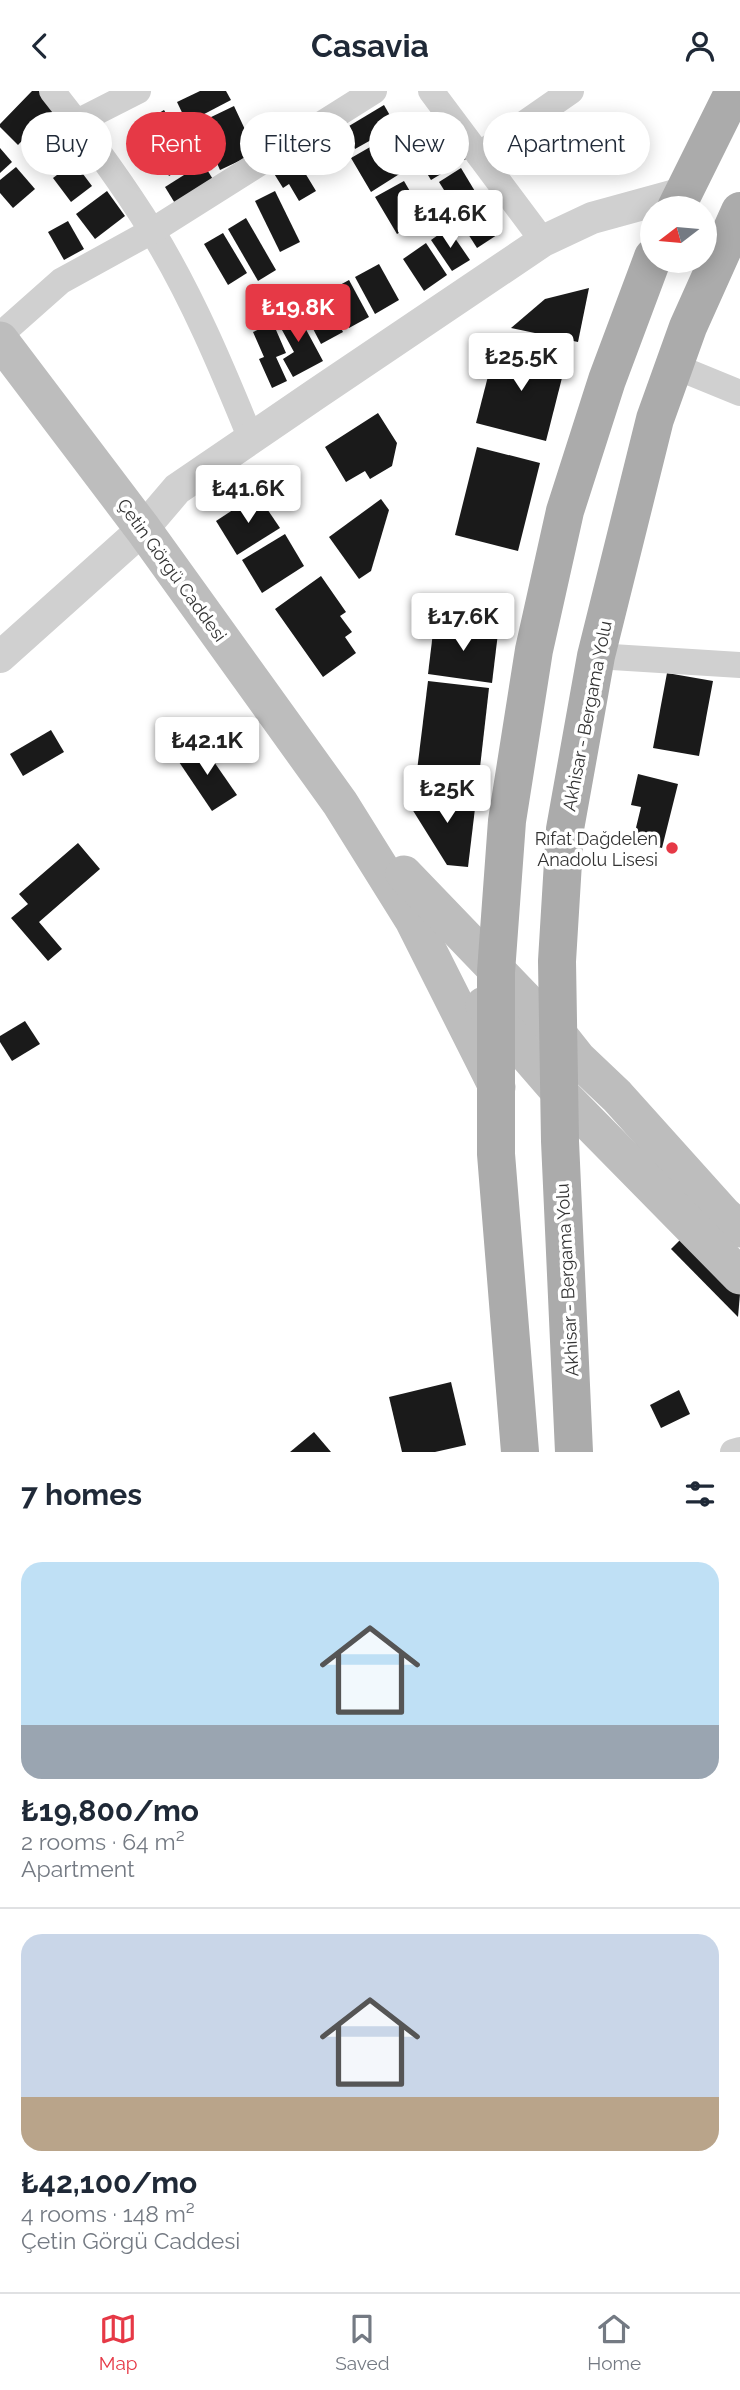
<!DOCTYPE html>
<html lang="en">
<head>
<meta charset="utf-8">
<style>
  body { margin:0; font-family:Raleway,sans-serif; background:#f2f2f3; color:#1f2937; height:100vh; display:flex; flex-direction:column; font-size:26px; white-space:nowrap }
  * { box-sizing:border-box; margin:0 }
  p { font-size:23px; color:#747a83 }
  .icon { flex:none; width:38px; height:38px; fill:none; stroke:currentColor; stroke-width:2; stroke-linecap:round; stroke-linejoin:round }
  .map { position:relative; height:1361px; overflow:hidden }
  .drawer { display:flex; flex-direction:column; background:#fff; flex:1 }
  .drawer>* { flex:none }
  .top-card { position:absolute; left:21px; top:21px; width:698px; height:63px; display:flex; gap:14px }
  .needle { width:46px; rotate:254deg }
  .tools { position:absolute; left:640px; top:105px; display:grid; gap:14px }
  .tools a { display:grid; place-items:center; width:77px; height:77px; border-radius:50%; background:#fff; box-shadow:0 4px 18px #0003; font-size:35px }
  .price { position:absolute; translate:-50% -60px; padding:0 16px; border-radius:7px; background:#fff; color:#222; font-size:23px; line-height:46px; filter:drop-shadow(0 2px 4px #0008) }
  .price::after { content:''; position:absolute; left:50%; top:42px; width:21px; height:16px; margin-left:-10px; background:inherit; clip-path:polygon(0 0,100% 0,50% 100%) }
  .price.current { background:#e63946; color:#fff }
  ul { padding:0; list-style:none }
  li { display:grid; align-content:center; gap:14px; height:371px; padding:0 21px }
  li+li { border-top:2px solid #e0e1e3 }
  li span { display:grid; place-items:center; height:217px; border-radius:21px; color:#555 }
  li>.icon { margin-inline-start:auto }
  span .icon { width:126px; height:126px; fill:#fffc; stroke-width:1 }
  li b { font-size:30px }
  h2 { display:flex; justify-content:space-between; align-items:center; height:84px; padding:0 21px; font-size:30px }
  .chip { padding:0 24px; border-radius:32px; background:#fff; box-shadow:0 4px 18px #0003; font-size:24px; line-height:63px }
  .chip.current { background:#e63946; color:#fff }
  header { display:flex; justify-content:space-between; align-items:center; height:91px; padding:0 21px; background:#fff; font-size:32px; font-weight:700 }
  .menu { display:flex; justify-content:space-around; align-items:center; height:98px; border-top:2px solid #e0e1e3; background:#fff; font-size:19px; color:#747a83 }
  .menu a { display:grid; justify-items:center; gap:4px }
  .menu .current { color:#e63946 }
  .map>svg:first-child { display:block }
  .building { fill:#1a1a1a }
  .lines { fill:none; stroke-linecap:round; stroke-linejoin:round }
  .minor { stroke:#d0d0d0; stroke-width:26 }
  .tertiary { stroke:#d0d0d0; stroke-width:32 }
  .secondary { stroke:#bdbdbd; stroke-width:37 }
  .primary { stroke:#ababab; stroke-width:38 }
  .poi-dot { fill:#e63946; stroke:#fff; stroke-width:2.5 }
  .labels { text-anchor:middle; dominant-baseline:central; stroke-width:7; stroke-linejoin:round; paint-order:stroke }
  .street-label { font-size:18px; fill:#333; stroke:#fff }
  .poi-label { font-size:18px; fill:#333; stroke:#fff; text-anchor:end }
</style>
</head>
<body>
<header><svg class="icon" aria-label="back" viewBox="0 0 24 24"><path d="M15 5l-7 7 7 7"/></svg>Casavia<svg class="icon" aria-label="person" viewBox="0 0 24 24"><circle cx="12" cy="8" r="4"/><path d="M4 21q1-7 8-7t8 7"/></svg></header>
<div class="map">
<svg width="740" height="1361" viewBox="0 0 740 1361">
  <rect width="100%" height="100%" fill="#fff"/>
  <!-- building -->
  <g class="building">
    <path d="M32,0H42L64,22L44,42L37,34L18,54L0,36V33Z"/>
    <path d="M200,0H226L231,9L187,32L177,11Z"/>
    <path d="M384,14L396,35L355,58L344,38Z"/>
    <path d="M234,15L256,62L220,79L212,61L221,56L207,28Z"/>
    <path d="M164,19L178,42L149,59L135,36Z"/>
    <path d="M439,23L466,68L431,89L404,45Z"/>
    <path d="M391,44L404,67L395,72L401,82L371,101L351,67Z"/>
    <path d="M185,45L199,67L169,85L156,63Z"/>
    <path d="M0,57L12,71L0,82Z"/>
    <path d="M296,67L316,100L299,110L289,93L283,97L273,81Z"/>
    <path d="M74,71L92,95L71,111L53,87Z"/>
    <path d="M203,72L214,90L176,114L165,96Z"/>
    <path d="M16,76L35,98L13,117L0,102V89Z"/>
    <path d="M461,77L476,102L454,115L439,91Z"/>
    <path d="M404,90L425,126L397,143L375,106Z"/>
    <path d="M107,100L125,125L95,148L76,123Z"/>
    <path d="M275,100L300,151L280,161L255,110Z"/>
    <path d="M479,109L500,142L477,157L456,124Z"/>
    <path d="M246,127L276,179L258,190L228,138Z"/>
    <path d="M68,130L84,158L64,169L48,141Z"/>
    <path d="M448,137L470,169L452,180L431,149Z"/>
    <path d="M223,142L247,182L228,194L204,153Z"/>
    <path d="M426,152L447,184L424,200L403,168Z"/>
    <path d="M379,173L399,209L375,223L355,186Z"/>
    <path d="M349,189L369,226L349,237L329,200Z"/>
    <path d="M589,197L578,251L511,237L545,208Z"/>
    <path d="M323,203L343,241L321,253L301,215Z"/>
    <path d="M295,218L323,270L293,286L283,268L294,261L276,228Z"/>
    <path d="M273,232L286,262L276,266L287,290L272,297L259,268L264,266L253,241Z"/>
    <path d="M496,254L566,271L546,350L476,332Z"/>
    <path d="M378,322L397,352L392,375L370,388L365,380L346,391L325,356Z"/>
    <path d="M477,356L540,372L518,460L455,444Z"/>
    <path d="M257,403L280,437L237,464L216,430Z"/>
    <path d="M381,408L389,419L371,480L359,488L329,446Z"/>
    <path d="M285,443L304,475L262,502L242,469Z"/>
    <path d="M321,485L346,521L340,525L352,541L345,546L356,562L323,586L275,518Z"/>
    <path d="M434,533L498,542L492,592L428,583Z"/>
    <path d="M667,582L713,590L699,665L653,657Z"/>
    <path d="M428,590L489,597L477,703L415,696Z"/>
    <path d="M51,639L64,661L23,685L10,663Z"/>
    <path d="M201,652L237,704L212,720L177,668Z"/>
    <path d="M638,683L678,693L662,757L633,749L641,716L631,714Z"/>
    <path d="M414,701L476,709L468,776L447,774L412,718Z"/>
    <path d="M78,752L100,778L39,831L62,858L48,870L11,827L28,813L19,803Z"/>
    <path d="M25,930L40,953L12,970L0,951V945Z"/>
    <path d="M684,1145L740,1203L738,1226L671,1158Z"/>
    <path d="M451,1291L466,1354L435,1361H402L389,1306Z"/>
    <path d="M679,1299L690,1323L661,1337L650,1314Z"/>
    <path d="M314,1341L331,1361H290Z"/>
  </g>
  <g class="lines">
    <!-- minor -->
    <g class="minor">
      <path d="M52,0C87,44 122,92 152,140C192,205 222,277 251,348"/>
      <path d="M431,0L543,150"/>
      <path d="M77,31L138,0"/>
      <path d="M479,64L571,0"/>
      <path d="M0,244L61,190L152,140L374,0"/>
      <path d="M674,275L740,302"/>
      <path d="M596,565L740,574"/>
      <path d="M733,1361L740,1359"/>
    </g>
    <!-- tertiary -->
    <path class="tertiary" d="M0,566L143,438L177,398L316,303L543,150L592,127L683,102"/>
    <!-- secondary -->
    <g class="secondary">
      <path d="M0,249L143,438L340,712L413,829L497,996"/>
      <path d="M404,783L559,944L578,968L617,1005L724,1124L740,1138"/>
      <path d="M484,914L561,1003L740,1185"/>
    </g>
    <!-- primary -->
    <g class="primary">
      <path d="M676,117L734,0"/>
      <path d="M520,1361L496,1063V881L507,730L534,559L565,420L607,289L653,166"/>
      <path d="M574,1361L560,1050L557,870L565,738L596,565L655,328L688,236L740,120"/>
    </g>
  </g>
  <!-- markers -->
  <circle class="poi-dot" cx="672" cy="757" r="7"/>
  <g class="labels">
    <!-- street labels -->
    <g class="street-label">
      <text transform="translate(172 479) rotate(54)">Çetin Görgü Caddesi</text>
      <text transform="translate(587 625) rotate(-79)">Akhisar - Bergama Yolu</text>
      <text transform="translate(567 1189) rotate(-93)">Akhisar - Bergama Yolu</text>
    </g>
    <!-- poi labels -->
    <g class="poi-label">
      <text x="658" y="747">Rıfat Dağdelen<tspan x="658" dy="21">Anadolu Lisesi</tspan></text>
    </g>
  </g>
</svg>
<div class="tools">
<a><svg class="needle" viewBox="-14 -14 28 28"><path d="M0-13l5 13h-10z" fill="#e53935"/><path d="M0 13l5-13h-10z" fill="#747a83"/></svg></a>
</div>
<b class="price" style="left:450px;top:159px">₺14.6K</b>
<b class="price current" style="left:298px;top:253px">₺19.8K</b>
<b class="price" style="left:521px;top:302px">₺25.5K</b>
<b class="price" style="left:248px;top:434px">₺41.6K</b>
<b class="price" style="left:463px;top:562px">₺17.6K</b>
<b class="price" style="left:207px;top:686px">₺42.1K</b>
<b class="price" style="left:447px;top:734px">₺25K</b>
<div class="top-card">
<a class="chip">Buy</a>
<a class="chip current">Rent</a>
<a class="chip">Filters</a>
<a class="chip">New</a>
<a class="chip">Apartment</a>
</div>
</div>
<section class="drawer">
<h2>7 homes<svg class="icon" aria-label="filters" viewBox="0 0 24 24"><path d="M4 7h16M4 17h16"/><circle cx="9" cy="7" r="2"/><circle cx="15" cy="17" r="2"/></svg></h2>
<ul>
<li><span style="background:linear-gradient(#bfe0f5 75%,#9aa5b1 0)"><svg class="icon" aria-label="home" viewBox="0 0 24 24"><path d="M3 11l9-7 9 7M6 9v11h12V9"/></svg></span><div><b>₺19,800/mo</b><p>2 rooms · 64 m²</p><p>Apartment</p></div></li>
<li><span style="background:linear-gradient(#c9d6e8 75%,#b9a48a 0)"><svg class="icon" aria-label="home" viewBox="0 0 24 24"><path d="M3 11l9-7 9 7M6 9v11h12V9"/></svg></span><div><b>₺42,100/mo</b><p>4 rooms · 148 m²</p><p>Çetin Görgü Caddesi</p></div></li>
</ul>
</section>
<nav class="menu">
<a class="current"><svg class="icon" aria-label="map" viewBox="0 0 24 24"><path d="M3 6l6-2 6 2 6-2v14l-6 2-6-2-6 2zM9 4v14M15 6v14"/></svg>Map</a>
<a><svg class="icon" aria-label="saved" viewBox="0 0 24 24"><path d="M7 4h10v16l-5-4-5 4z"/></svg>Saved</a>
<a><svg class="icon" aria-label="home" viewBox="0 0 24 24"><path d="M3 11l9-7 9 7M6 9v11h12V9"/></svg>Home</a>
</nav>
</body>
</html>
